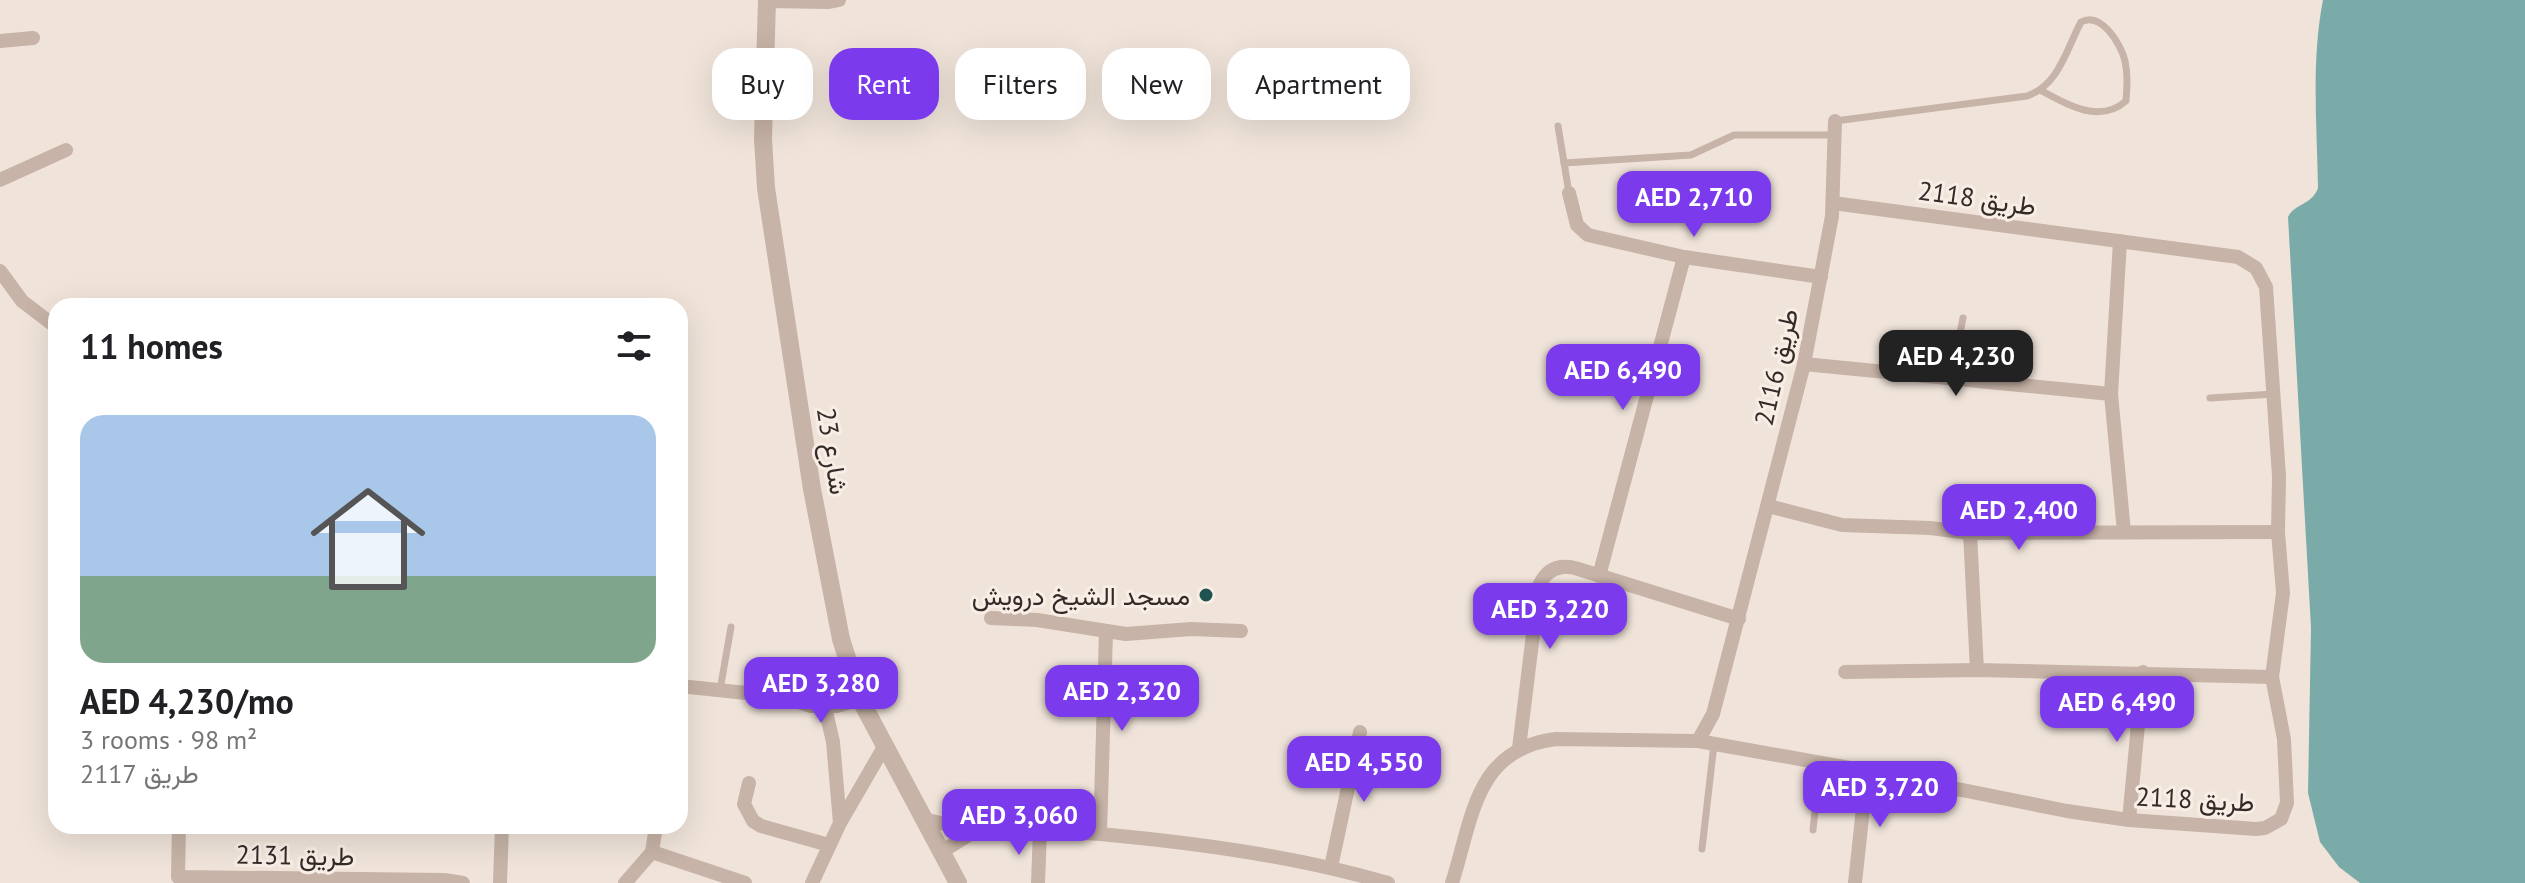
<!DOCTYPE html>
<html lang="en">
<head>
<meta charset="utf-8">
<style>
  body { margin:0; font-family:"PT Sans",Vazirmatn,sans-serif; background:#f6f6f6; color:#202124; height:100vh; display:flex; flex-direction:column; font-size:30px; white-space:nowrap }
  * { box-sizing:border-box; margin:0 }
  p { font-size:26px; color:#757577 }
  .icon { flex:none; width:44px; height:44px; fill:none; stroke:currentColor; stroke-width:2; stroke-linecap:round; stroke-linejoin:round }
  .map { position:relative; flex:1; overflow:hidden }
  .side { position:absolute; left:48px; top:298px; width:640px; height:536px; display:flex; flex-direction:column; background:#fff; border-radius:24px; box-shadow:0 8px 32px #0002 }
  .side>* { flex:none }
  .hud { position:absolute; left:712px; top:48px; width:760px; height:72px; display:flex; gap:16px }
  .price { position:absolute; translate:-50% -68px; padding:0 18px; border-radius:16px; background:#7c3aed; color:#fff; font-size:26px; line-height:52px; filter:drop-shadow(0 2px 4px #0008) }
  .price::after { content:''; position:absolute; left:50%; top:48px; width:24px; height:18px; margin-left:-12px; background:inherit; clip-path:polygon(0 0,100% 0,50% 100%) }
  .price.selected { background:#222; color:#fff }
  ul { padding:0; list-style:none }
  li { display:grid; align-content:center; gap:16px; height:424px; padding:0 32px }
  li span { display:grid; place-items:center; height:248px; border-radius:24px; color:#555 }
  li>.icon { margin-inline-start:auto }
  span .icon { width:144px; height:144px; fill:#fffc; stroke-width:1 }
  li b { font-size:34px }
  h2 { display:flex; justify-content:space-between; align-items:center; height:96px; padding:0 32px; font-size:34px }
  .pill { padding:0 28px; border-radius:24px; background:#fff; box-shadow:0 8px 32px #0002; font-size:28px; line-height:72px }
  .pill.selected { background:#7c3aed; color:#fff }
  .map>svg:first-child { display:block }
  .water { fill:#7baba9 }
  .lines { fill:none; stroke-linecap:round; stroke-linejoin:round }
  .service { stroke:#c7b3a7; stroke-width:7 }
  .minor { stroke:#c7b3a7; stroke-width:14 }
  .tertiary { stroke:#c7b3a7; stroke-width:18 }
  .poi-dot { fill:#1f5352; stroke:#f8eee6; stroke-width:3 }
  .labels { text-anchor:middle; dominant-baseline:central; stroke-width:6; stroke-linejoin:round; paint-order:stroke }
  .street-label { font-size:26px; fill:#342a27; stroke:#f8eee6 }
  .poi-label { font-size:26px; fill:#342a27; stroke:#f8eee6; text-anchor:end }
</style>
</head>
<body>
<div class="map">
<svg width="2525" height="883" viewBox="0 0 2525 883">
  <rect width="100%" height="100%" fill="#f0e4da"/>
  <!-- water -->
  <path class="water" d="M2323,0H2525V883H2360L2339,867L2320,842L2308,793L2311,628L2288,217C2295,203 2312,205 2318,188C2317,126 2311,61 2323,0Z"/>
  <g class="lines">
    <!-- service -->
    <g class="service">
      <path d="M1835,121L2027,96C2059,85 2066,50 2081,22C2101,11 2121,44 2125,61C2128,75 2127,87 2126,101C2100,124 2067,105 2042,91"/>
      <path d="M1558,126L1569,193"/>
      <path d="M1564,163L1691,155L1734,135H1835"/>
      <path d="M1951,379L1963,318"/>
      <path d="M2210,398L2274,394"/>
      <path d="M720,690L731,627"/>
      <path d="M1813,830L1820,763"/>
      <path d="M1702,849L1714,744"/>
    </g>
    <!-- minor -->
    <g class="minor">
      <path d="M767,1L829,2L839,0"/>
      <path d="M0,41L33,38"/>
      <path d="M0,180L66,150"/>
      <path d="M1569,193L1577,225L1588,235L1684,257L1821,277"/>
      <path d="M2120,241L2111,394L2124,532"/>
      <path d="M0,271L22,301L56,327"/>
      <path d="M1804,364L2111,394"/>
      <path d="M1768,506L1842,525L1930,528L1970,533L2278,532"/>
      <path d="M1970,533L1977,670"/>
      <path d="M1599,576L1684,257"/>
      <path d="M991,618L1037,620L1126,634L1191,629L1241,631"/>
      <path d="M1845,672L1977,670L2272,677"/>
      <path d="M680,686L784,697L811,706H837L860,699"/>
      <path d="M784,697L852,677"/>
      <path d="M1698,741L1713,714L1804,364L1832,216L1835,121"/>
      <path d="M1519,748L1539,586C1546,570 1558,564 1575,568L1739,619"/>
      <path d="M749,783L744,804L753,821L761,826L829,845"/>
      <path d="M924,819C978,835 1044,829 1100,834C1197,843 1294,856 1388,883"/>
      <path d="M2129,820L2143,672"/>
      <path d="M840,823L884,747"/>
      <path d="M179,826L178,877L444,880L463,883"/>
      <path d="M1100,834L1106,632"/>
      <path d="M943,851L978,829"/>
      <path d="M652,852L745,883"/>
      <path d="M1331,867L1360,732"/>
      <path d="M500,883L502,826"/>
      <path d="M625,883L652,852L656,826"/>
      <path d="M812,883L840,823L833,742L825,707"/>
      <path d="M1038,883L1040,830"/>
      <path d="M1452,883C1473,817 1475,749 1556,739L1698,741L1867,771L2067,811L2129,820L2256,829L2265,828L2281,819L2287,803L2284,739L2272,677L2283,593L2278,532L2279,476L2266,287L2256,268L2238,257L1833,203"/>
      <path d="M1855,883L1867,771"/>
    </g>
    <!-- tertiary -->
    <path class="tertiary" d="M767,0L763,139L766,188L812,489L841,639L860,699L958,883"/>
  </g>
  <!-- markers -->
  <circle class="poi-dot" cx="1206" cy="595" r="8"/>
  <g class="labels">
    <!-- street labels -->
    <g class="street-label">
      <text transform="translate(1977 198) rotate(8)">طريق 2118</text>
      <text transform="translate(1776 367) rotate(-77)">طريق 2116</text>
      <text transform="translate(833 451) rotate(81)">شارع 23</text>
      <text transform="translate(2195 799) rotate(3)">طريق 2118</text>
      <text transform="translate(295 855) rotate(1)">طريق 2131</text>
    </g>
    <!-- poi labels -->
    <g class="poi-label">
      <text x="1190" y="595">مسجد الشيخ درويش</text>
    </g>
  </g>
</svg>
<b class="price" style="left:1694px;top:239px">AED 2,710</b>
<b class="price selected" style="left:1956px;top:398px">AED 4,230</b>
<b class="price" style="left:1623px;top:412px">AED 6,490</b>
<b class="price" style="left:2019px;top:552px">AED 2,400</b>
<b class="price" style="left:1550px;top:651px">AED 3,220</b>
<b class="price" style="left:821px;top:725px">AED 3,280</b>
<b class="price" style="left:1122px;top:733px">AED 2,320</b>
<b class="price" style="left:2117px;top:744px">AED 6,490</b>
<b class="price" style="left:1364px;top:804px">AED 4,550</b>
<b class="price" style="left:1880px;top:829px">AED 3,720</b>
<b class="price" style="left:1019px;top:857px">AED 3,060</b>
<div class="hud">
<a class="pill">Buy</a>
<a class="pill selected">Rent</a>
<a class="pill">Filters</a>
<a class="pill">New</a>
<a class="pill">Apartment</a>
</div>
<section class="side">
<h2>11 homes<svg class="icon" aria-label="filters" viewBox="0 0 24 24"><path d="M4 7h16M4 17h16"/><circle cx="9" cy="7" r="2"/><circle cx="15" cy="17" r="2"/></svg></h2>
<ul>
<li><span style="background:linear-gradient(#a9c7e8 65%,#7fa58c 0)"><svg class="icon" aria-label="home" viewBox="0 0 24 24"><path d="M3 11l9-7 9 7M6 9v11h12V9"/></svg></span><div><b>AED 4,230/mo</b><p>3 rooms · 98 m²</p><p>طريق 2117</p></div></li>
</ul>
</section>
</div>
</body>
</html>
